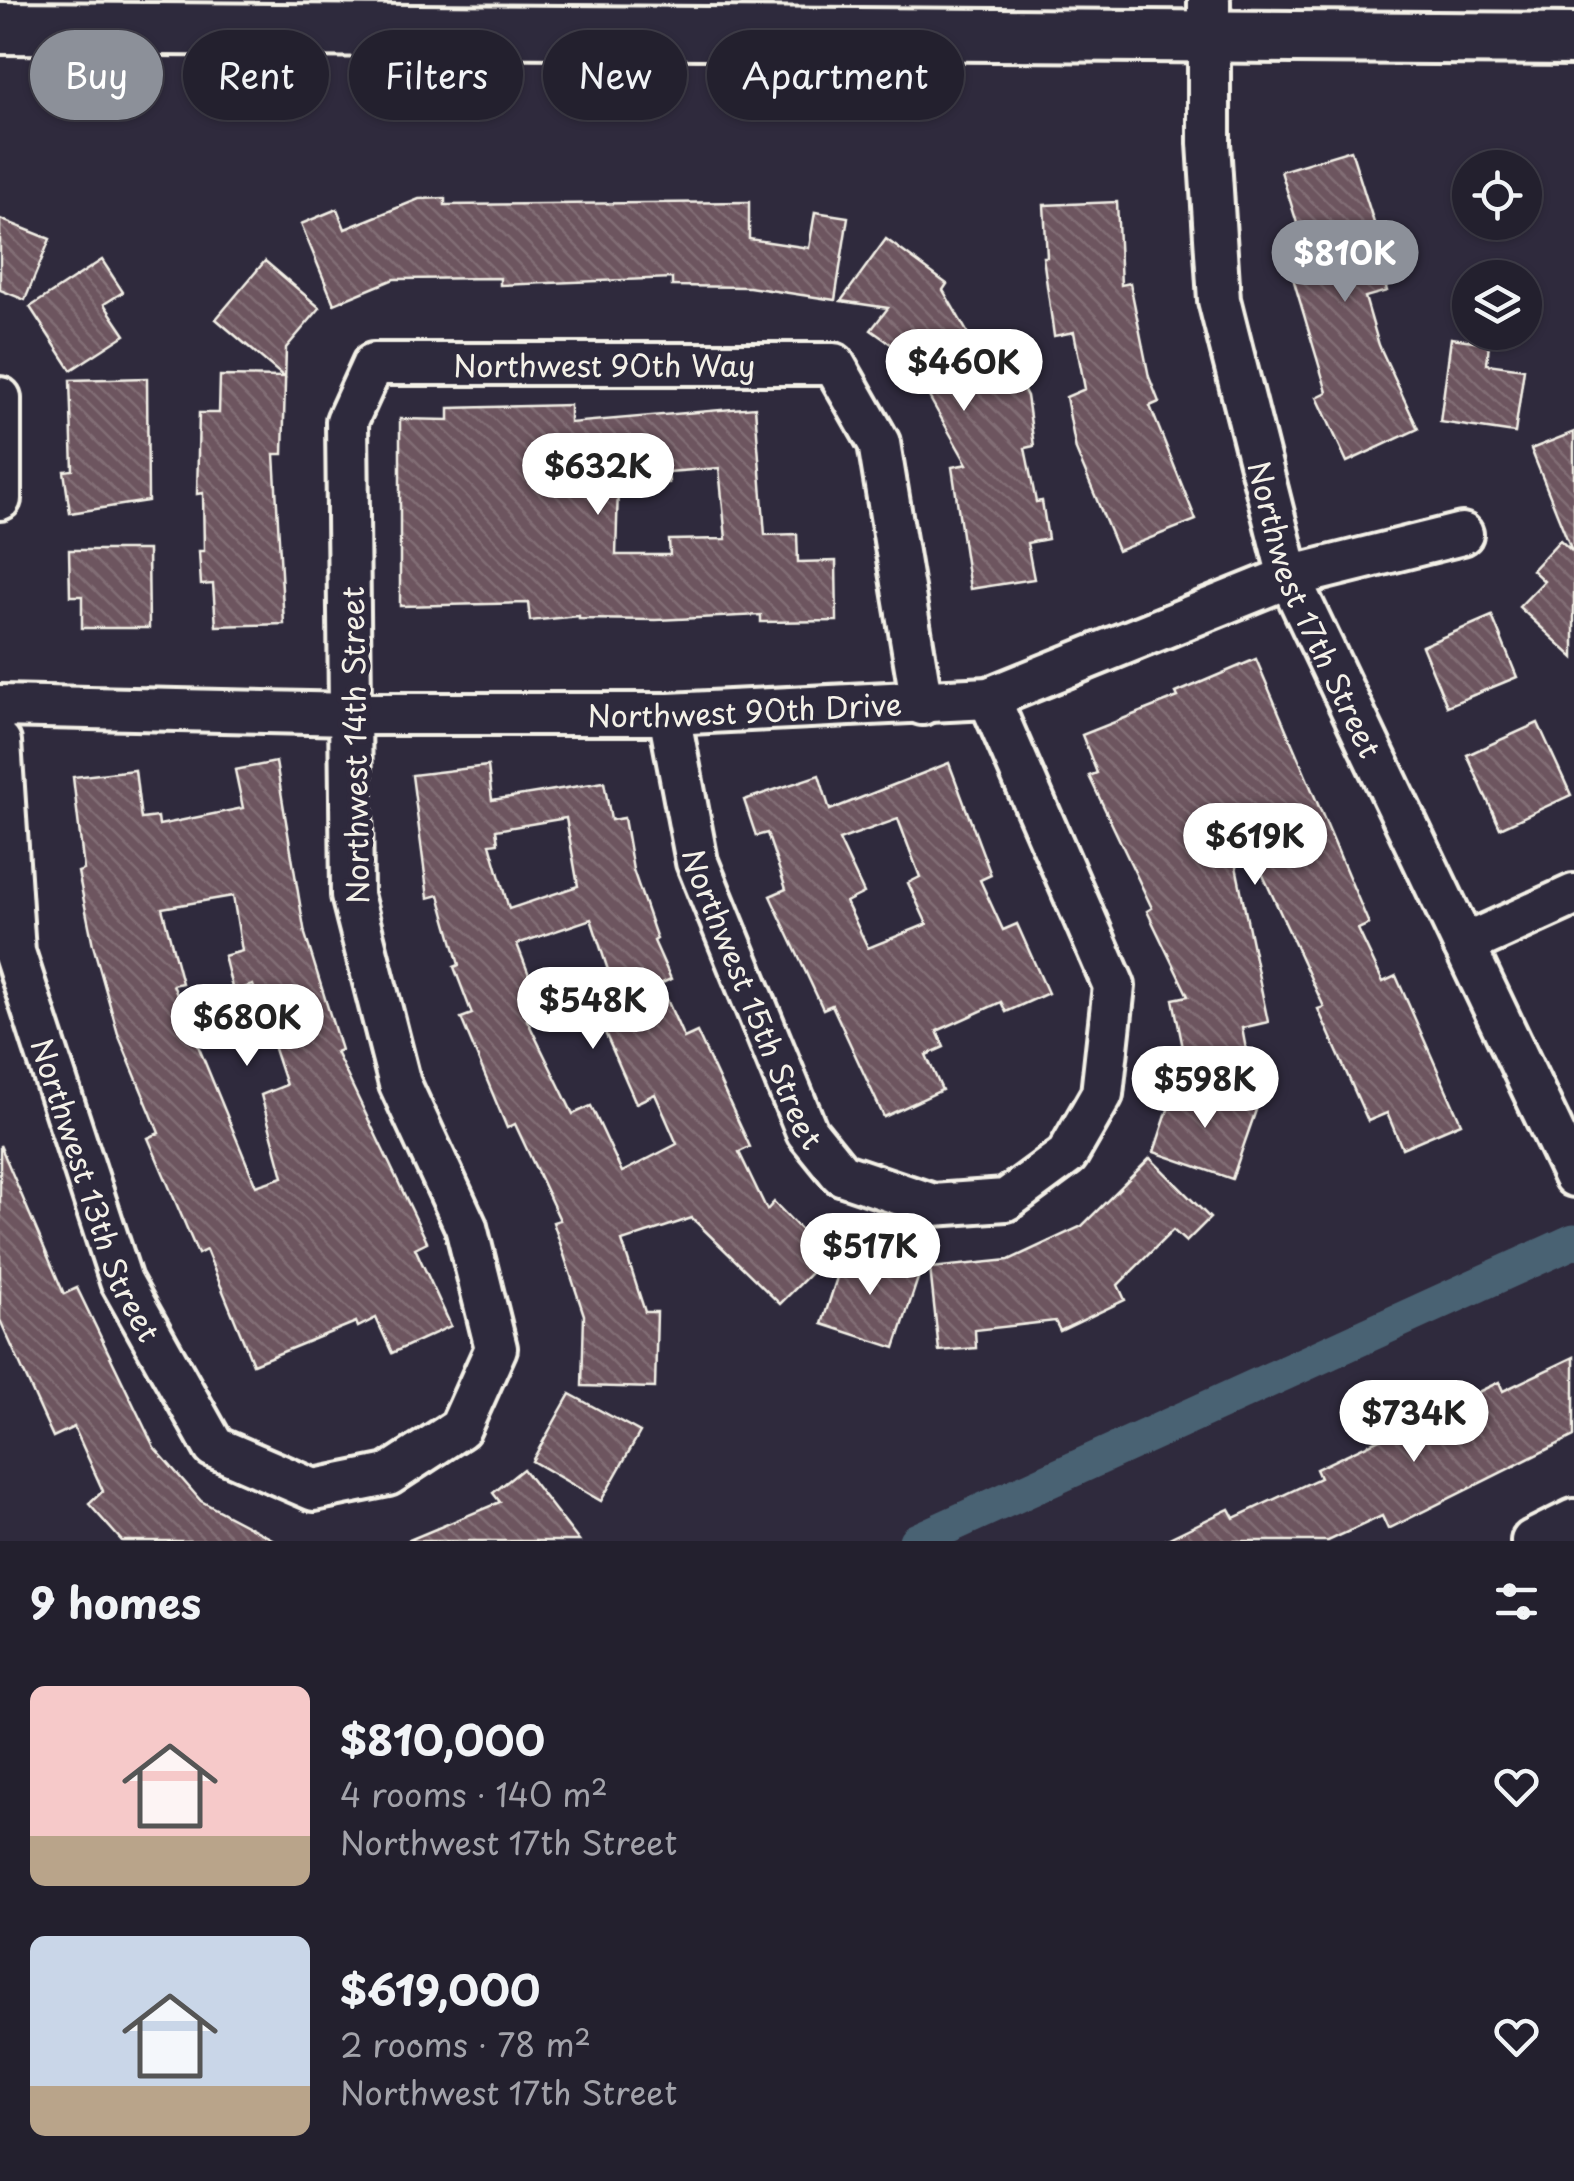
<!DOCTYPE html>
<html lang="en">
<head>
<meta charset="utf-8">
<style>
  body { margin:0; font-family:"Playpen Sans",sans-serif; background:#2b2836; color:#f1f3f6; height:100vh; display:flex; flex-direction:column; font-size:38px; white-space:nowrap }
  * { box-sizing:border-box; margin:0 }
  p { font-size:32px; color:#a3a3aa }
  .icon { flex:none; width:55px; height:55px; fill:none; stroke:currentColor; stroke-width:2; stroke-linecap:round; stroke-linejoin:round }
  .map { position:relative; height:1541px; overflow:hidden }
  .details { display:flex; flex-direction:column; background:#23202e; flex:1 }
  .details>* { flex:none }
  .banner { position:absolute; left:30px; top:30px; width:1000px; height:90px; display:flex; gap:20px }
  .controls { position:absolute; left:1452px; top:150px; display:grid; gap:20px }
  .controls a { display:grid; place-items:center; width:90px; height:90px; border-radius:50%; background:#23202e; box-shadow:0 2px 8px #0004,0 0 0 2px #403e4a; font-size:50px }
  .price { position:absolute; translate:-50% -85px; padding:0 22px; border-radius:35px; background:#fff; color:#222; font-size:32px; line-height:65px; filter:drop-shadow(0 2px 5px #0008) }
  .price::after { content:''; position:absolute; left:50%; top:60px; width:30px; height:22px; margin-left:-15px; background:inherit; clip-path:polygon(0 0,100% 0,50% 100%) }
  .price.selected { background:#8c9099; color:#fff }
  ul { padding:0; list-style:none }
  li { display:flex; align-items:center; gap:30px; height:250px; padding:0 30px }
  li span { display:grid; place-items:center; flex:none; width:280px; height:200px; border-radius:15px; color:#555 }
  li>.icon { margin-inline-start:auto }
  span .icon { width:120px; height:120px; fill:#fffc; stroke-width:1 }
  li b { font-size:42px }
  h2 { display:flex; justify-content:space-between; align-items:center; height:120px; padding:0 30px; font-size:42px }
  .pill { padding:0 35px; border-radius:45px; background:#23202e; box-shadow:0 2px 8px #0004,0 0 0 2px #403e4a; font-size:35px; line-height:90px }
  .pill.selected { background:#8c9099; color:#fff }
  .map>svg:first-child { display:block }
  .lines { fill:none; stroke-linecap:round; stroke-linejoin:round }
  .canal { stroke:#4a6273; stroke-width:35 }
  .building { fill:url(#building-back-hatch); stroke:#f4f1e8; stroke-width:2.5; fill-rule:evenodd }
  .minor-casing { stroke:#f4f1e8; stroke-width:48 }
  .major-casing { stroke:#f4f1e8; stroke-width:58 }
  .minor { stroke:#2f2a3d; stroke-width:40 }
  .major { stroke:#2f2a3d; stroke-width:50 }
  .labels { text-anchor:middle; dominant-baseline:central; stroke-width:10; stroke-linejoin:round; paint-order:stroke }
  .street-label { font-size:30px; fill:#f4f1e8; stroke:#2f2a3d }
</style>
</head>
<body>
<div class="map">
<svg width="1574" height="1541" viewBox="0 0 1574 1541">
  <defs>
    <pattern id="building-back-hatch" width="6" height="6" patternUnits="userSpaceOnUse" patternTransform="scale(2.5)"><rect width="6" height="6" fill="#6d555e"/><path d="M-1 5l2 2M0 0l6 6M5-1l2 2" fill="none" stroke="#826e75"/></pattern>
  </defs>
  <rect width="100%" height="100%" fill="#2f2a3d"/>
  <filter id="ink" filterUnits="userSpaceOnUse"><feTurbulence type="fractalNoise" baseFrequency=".01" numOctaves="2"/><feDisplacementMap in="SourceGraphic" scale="20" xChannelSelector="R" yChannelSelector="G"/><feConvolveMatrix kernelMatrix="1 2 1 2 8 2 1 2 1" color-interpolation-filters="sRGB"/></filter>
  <g filter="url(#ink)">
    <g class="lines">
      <!-- canal -->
      <path class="canal" d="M916,1541L1574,1241"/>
    </g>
    <!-- building -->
    <g class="building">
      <path d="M1351,150L1375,226L1368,228L1387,291L1365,297L1379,345L1418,429L1347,462L1317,397L1327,392L1293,278L1312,272L1281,171Z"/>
      <path d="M445,198V205L749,202V239L809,248L815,212L848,217L835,300L749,287L672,286V278L500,285V278L394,279L334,304L301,224L337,209L345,229L419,199Z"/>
      <path d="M1117,202L1121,285L1130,283L1149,377L1159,402L1150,406L1196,520L1118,551L1076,450L1066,397L1085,389L1074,332L1054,336L1043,257H1047L1044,205Z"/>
      <path d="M0,219L50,239L25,300L0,290Z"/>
      <path d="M886,239L947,284L943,290L981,356L999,345L1027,396L1034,446L1025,448L1036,502L1042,501L1048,539L1027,543L1034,579L970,589L952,467L967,464L905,354L871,330L888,308L841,301Z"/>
      <path d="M102,260L123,292L104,304L125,335L71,370L30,307Z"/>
      <path d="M265,261L320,308L286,348L283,454H274L284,624L216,626L213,584L201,585L199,551H204L203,493L197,494L199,413H219L220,376L284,377L216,319Z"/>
      <path d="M1451,338L1489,343L1487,364L1524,369L1515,433L1440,422Z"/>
      <path d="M147,378L148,501L70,513L64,471L73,470L70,380Z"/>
      <path d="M570,405V423L755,407L765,535L797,534L798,562L836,561L837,621L761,622V615L656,620L579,619V616L530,621L528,603L400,606V419L449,420V408ZM719,468L726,539L669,540L670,555H616L618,488L669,483L668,472Z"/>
      <path d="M1574,432V658L1519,607L1544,581L1532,570L1560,540L1572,551L1531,449Z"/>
      <path d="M69,550H148L149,628H82V596H70Z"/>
      <path d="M1492,616L1517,677L1447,706L1422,646Z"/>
      <path d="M1256,659L1369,924L1358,929L1383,982L1396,976L1461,1123L1402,1148L1387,1113L1368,1121L1318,1009L1324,1007L1237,819L1227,822L1268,1022L1242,1028L1248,1060L1188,1072L1173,999L1188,996L1147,911L1152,908L1089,776L1097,773L1082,735L1178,697L1176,693Z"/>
      <path d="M1538,723L1571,795L1500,828L1467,755Z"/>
      <path d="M276,762L305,934L341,1050L336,1052L427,1242L415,1248L451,1326L392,1353L376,1318L358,1327L356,1322L253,1364L206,1250L198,1254L148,1138L159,1133L118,1034L93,945L78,872L84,870L73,777L135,770L141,819L158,817L159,825L243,808L235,770ZM233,896L242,951L224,956L233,991L253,985L286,1085L261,1095L283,1177L256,1186L173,985L182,983L162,908Z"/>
      <path d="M949,763L991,875L980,880L1003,930L1017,924L1048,993L1006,1012L1001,1002L937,1031L944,1047L926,1055L942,1090L884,1117L832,1005L823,1009L770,896L786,889L767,833L756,836L744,800L819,775L830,810ZM898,819L920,877L908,883L927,924L868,948L846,902L864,893L839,840Z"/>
      <path d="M488,766L492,800L604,782L611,820L624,818L633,870L657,939L654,941L671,979L660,984L684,1038L697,1032L750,1147L739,1152L767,1210L774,1202L804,1233L816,1221L840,1244L780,1304L692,1218L622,1241L645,1312H657L655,1388L582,1386L584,1315L553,1222L560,1220L515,1124L507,1128L461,1018L472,1014L454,967L459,965L439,895L428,898L412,775ZM566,818L578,886L509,909L490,844L498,843L496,830ZM591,919L610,976L585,987L636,1103L655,1094L677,1144L622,1172L591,1106L573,1114L527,1020L544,1013L517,944Z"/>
      <path d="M1177,1082L1256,1110L1232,1179L1154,1152Z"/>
      <path d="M0,1145L64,1294L77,1288L154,1447L201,1501L276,1541H122L89,1504L103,1491L74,1427L53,1437L0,1320Z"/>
      <path d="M1150,1158L1210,1218L1186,1242L1173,1230L1118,1285L1125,1300L1060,1331L1055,1321L975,1330L976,1348L939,1351L930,1268L1009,1260L1082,1226Z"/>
      <path d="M848,1243L881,1254L874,1274L921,1269L895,1348L822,1324Z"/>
      <path d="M1574,1357V1436L1388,1529L1382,1516L1328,1541H1163L1229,1509L1234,1518L1320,1478L1316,1469L1430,1415L1499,1382L1503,1391Z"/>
      <path d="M570,1394L640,1432L601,1501L532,1461Z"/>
      <path d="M523,1469L579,1541H407L500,1502L493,1493Z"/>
    </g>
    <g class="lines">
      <!-- minor casing -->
      <g class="minor-casing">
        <g id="minor">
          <path id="s1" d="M1209,0V143L1219,300L1289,577L1574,1176"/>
          <path d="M0,398V499"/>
          <path id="s2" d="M0,706L352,714H669L989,698L1289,577L1462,534"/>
          <path id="s3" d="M669,714L697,862L807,1132L841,1174L933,1205L1006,1200L1067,1155L1102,1094L1114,986L989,698"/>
          <path id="s4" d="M0,742L14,952L121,1281L214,1447L314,1490L388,1475L460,1428L496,1348L466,1227L400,1084L352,895L347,421L373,364H834L879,443L922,704"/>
          <path d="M1464,945L1574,895"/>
          <path d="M1532,1541L1574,1520"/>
        </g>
      </g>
      <!-- major casing -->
      <g class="major-casing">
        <path id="major" d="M0,28L1574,39"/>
      </g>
      <!-- minor -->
      <use href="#minor" class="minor"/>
      <!-- major -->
      <use href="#major" class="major"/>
    </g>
  </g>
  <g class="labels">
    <!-- street labels -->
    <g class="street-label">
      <text stroke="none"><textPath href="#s4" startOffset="2350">Northwest 90th Way</textPath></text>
      <text stroke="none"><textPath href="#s1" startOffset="625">Northwest 17th Street</textPath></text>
      <text stroke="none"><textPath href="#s2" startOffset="745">Northwest 90th Drive</textPath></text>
      <text transform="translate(354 745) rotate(-91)">Northwest 14th Street</text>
      <text stroke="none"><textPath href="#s3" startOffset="298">Northwest 15th Street</textPath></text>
      <text stroke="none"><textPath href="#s4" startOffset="462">Northwest 13th Street</textPath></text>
    </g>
  </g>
</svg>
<div class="controls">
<a><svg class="icon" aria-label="locate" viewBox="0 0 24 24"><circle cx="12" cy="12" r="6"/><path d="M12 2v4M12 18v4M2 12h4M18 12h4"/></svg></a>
<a><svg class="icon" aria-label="layers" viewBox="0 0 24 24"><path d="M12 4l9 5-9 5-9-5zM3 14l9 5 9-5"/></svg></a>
</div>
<b class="price selected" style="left:1345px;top:305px">$810K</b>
<b class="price" style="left:964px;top:414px">$460K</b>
<b class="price" style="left:598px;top:518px">$632K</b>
<b class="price" style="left:1255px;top:888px">$619K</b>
<b class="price" style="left:593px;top:1052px">$548K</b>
<b class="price" style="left:247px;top:1069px">$680K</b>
<b class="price" style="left:1205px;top:1131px">$598K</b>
<b class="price" style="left:870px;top:1298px">$517K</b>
<b class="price" style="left:1414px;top:1465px">$734K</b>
<div class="banner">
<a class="pill selected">Buy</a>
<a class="pill">Rent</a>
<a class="pill">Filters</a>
<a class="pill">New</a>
<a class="pill">Apartment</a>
</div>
</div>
<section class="details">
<h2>9 homes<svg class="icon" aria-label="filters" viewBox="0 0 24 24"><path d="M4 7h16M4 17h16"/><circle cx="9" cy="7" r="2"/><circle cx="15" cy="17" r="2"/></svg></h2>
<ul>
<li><span style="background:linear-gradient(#f6c9c9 75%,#b9a48a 0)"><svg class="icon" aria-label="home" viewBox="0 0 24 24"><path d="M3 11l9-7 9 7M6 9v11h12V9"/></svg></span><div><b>$810,000</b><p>4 rooms · 140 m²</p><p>Northwest 17th Street</p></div><svg class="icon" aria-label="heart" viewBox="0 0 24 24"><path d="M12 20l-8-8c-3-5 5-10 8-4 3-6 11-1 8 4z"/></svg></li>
<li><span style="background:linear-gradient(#c9d6e8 75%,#b9a48a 0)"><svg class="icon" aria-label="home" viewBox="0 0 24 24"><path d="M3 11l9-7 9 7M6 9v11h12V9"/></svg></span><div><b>$619,000</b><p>2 rooms · 78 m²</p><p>Northwest 17th Street</p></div><svg class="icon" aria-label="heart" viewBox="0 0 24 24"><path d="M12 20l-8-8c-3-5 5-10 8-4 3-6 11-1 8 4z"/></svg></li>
</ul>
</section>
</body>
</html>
